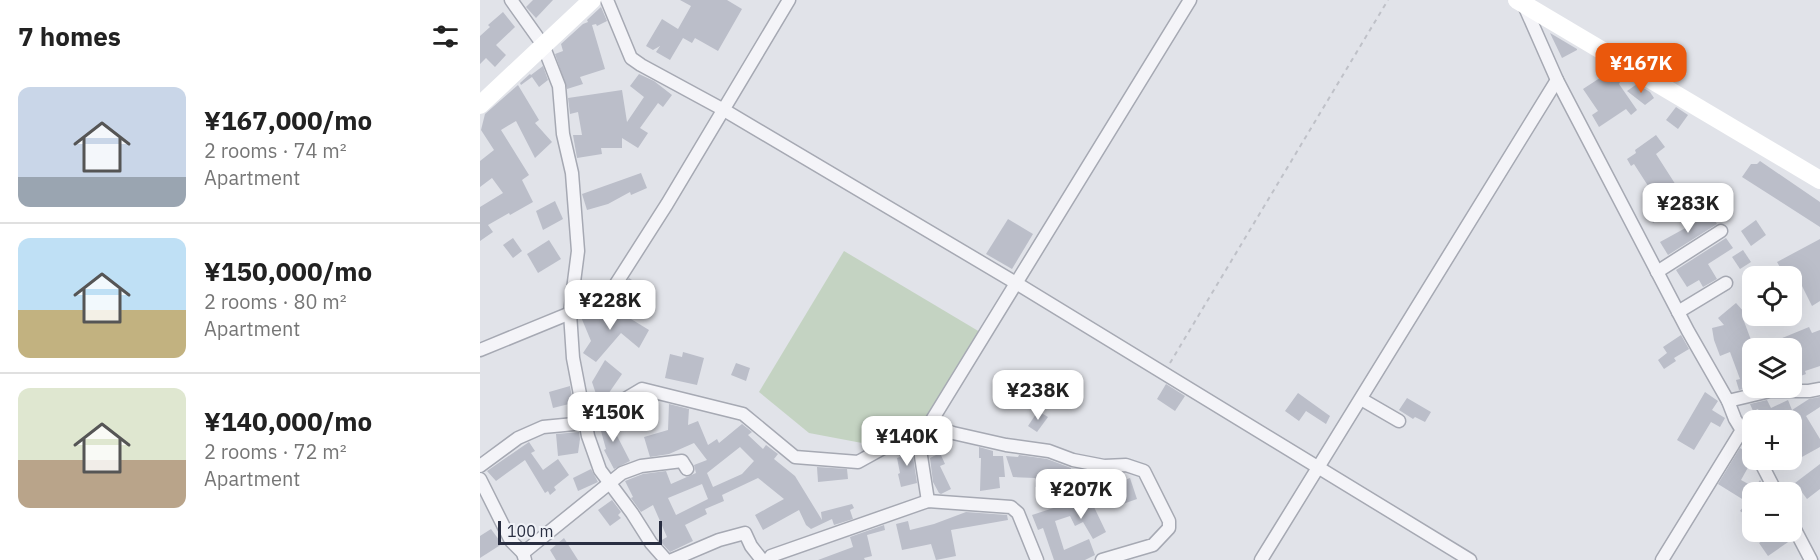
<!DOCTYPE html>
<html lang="en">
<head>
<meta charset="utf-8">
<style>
  body { margin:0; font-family:"IBM Plex Sans",sans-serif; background:#f2f2f2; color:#222; height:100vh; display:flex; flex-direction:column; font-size:22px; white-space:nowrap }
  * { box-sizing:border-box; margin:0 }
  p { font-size:20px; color:#767676 }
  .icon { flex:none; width:33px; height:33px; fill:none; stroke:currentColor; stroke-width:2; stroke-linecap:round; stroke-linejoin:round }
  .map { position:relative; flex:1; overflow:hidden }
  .details { display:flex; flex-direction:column; background:#fff; width:480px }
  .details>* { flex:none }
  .fabs { position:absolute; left:1262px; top:266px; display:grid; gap:12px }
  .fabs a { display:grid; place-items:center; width:60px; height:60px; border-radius:12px; background:#fff; box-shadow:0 6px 24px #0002; font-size:30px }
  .scale { position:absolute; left:18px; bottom:15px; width:164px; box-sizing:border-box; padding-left:6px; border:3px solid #292e41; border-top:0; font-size:16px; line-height:21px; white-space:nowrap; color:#292e41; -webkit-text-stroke:4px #f0f2f7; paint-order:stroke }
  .price { position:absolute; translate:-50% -51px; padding:0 14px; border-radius:12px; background:#fff; color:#222; font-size:20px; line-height:39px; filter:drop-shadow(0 2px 3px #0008) }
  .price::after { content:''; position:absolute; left:50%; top:36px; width:18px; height:14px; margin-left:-9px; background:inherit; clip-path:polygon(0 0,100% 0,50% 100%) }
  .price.current { background:#ea580c; color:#fff }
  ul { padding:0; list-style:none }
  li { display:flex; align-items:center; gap:18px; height:150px; padding:0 18px }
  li+li { border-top:2px solid #e0e0e0 }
  li span { display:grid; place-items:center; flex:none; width:168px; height:120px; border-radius:12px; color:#555 }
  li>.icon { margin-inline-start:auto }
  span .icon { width:72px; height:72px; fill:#fffc; stroke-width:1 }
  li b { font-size:26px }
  h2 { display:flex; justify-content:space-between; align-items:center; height:72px; padding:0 18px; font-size:26px }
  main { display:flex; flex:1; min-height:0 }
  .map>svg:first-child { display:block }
  .green { fill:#c4d3c2 }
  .building { fill:#bbbec9; fill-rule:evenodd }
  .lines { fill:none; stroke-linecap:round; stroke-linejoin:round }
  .street-casing { stroke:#a6a9b3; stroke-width:15 }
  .path { stroke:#bfc1c8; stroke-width:2; stroke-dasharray:4.5 4.5; stroke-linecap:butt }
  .street { stroke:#f4f4f8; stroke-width:12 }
  .secondary { stroke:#fff; stroke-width:18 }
</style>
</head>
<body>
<main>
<section class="details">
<h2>7 homes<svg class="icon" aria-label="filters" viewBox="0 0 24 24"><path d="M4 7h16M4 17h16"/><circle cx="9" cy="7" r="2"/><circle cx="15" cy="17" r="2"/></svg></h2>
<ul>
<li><span style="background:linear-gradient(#c9d6e8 75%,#9aa5b1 0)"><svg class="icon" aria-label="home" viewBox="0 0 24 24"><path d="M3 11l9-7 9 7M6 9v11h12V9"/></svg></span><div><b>¥167,000/mo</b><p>2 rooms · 74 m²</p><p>Apartment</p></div></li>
<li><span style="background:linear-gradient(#bfe0f5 60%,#c2b280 0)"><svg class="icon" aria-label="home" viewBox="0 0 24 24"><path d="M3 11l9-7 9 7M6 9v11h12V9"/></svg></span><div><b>¥150,000/mo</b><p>2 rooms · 80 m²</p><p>Apartment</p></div></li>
<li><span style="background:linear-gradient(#dfe7d0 60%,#b9a48a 0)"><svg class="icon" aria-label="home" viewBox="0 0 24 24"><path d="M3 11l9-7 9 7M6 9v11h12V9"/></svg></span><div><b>¥140,000/mo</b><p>2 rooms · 72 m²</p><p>Apartment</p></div></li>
</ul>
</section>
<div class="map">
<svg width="1340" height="560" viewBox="0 0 1340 560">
  <rect width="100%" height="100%" fill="#e1e3e9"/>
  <!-- green -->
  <path class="green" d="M364,251L500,332L445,421L382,443L329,433L279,392Z"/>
  <!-- building -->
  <g class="building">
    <path d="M53,0H73L56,18L46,7Z"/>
    <path d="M200,0H247L262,9L238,51L215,38L212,43L203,38L190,60L176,52L180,46L173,50L166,46L182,19L198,29L211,6Z"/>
    <path d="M121,7L127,21L117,26L116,24L112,25L125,69L100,77L103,84L87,89L75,54L83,51L81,44L103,24L108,22L107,20Z"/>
    <path d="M23,12L35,27L16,45L26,55L15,67L6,58L0,64V36L10,27L8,25Z"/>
    <path d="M1070,33L1097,49V50L1082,58Z"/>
    <path d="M63,66L68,80L59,87L52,77L41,85L40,83L50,74L51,75Z"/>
    <path d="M1132,70L1140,82L1139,84L1157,110L1151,115L1146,109L1119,127L1112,115L1118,111L1103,89Z"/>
    <path d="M159,74L174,81L192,95L183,107L178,103L160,128L168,133L158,148L142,138V148H121L122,154L97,158L93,135H102L98,112L90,114L88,98L142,90L147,122L164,97L150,86Z"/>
    <path d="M1157,84L1170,92L1174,98L1165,105L1147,91Z"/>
    <path d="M38,85L59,120L55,123L72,142L55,158L36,121L21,130L49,175L42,180L53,202L30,215L29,213L8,225L13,232L0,241V207L23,193L12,178L0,187V161L14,150L1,130L5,114Z"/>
    <path d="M1196,107L1208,115L1198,129L1186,120Z"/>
    <path d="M1176,135L1185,147L1176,154L1201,193L1205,190L1212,202L1173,223L1168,213L1181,206L1154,164L1151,166L1147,159L1156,153L1155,150Z"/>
    <path d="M1280,161L1340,202V227L1262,177L1271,164H1277Z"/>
    <path d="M161,173L167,188L151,195L150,192L128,204L107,210L102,194Z"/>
    <path d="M75,201L83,219L63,230L56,211Z"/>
    <path d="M1231,214L1237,224L1188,255L1180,242Z"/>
    <path d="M528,219L553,234L532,269L506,254Z"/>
    <path d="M1276,220L1286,235L1271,246L1261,231Z"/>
    <path d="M33,238L42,251L33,258L23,245Z"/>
    <path d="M1246,238L1253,248L1228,264L1237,279L1223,287L1219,280L1207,287L1196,270Z"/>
    <path d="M1340,239V301L1332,306L1317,276H1305L1297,262Z"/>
    <path d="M69,240L81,259L58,273L47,254Z"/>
    <path d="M1263,250L1271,262L1260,269L1252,257Z"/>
    <path d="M149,278L164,288L159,295L167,300L162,307L140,293Z"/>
    <path d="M1256,303L1265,313L1262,316L1274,348H1272V387L1259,390L1256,380L1260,379L1250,352L1240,356L1234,340L1232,328L1244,325L1238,318Z"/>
    <path d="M133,308L169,330L159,348L141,333L116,362L103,353L111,341L101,317L121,309L126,317Z"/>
    <path d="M1329,327L1332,333L1340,330V366L1325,371L1326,374L1315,378L1314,374L1311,375V345L1302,348L1280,347Z"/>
    <path d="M1201,335L1209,349L1194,358L1196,361L1184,369L1178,360L1187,353L1183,347Z"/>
    <path d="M203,352L224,358L217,385L185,378L190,354L202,357Z"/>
    <path d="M125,360L142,374L124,400L116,394L112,382Z"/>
    <path d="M256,363L270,368L266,381L251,375Z"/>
    <path d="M686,384L705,396L695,411L677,399Z"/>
    <path d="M90,386L93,403L73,408L69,392Z"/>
    <path d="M1225,392L1238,401L1232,410L1245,418L1240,427L1231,422L1214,450L1197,440Z"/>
    <path d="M818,393L850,416L846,424L826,411L819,421L805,411Z"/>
    <path d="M1340,397V407L1326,416L1340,439V447L1311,463V415L1298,420H1283L1278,409L1273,411L1270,404L1287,400L1291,408L1308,400L1312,410L1329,399Z"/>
    <path d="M927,398L951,412L945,422L935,417L933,419L919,410Z"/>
    <path d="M189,404L209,409L208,425L218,421L228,445L237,439L239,443L262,424L272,432L268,435L283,449L286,445L298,454L294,459L315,476L342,520L341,512L372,504L374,508L370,510L373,519L354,525L352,519L331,529L326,525L319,510L283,530L275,515L304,499L278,478L242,495L244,501L225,509L227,514L205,525L213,541L190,552L180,541L187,537L173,505L161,512L151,498L153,497L145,481L163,474L186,471L191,484L216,473L214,465L227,460L214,443L189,454L170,457L164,437L188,430ZM260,447L274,461L262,474L233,487L227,473ZM222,484L228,499L196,515L188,498Z"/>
    <path d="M558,411L568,417L557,432L548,426Z"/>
    <path d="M136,415L140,428L134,430L150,461L134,469L124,450L126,449L119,424Z"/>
    <path d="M99,432L100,439L98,453L78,456L76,434Z"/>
    <path d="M49,442L55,451L51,453L63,470L78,459L89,475L74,487L76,490L70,495L68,491L65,493L45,460L16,481L7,471Z"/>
    <path d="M431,443L437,483L421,487L418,474L420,473L417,458L420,457L418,450Z"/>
    <path d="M499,447L513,451V456H523L525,477H519L520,488L500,491L501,458H499Z"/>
    <path d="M1260,448L1272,455L1271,462L1261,480L1272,486V491L1280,480L1285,488L1282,492H1272V519L1260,511L1267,502L1238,484Z"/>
    <path d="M460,453L465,464L460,466L471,489L461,494L459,493L453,482L450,458Z"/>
    <path d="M539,455L567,459L591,468L589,490L555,487V478L533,477L526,456L538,457Z"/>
    <path d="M1340,464V489L1327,499L1315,483Z"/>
    <path d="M337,467L367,469L368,479L338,482Z"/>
    <path d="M111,469L118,482L98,491L93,478Z"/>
    <path d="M650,478L657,499L634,507L632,501L614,507L626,532L613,539L603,522L595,526L590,516L575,521L584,550L609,539L615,555L605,560H574L563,528L558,530L552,515L641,486L639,482Z"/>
    <path d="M132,500L141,512L138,515L141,518L130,526L118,510Z"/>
    <path d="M486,512L527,515L528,520L471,530L476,556L456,560L451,544L422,550L416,524L428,521L430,530L454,524Z"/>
    <path d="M404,525L405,530L387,535L392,556L384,558L385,560H338L373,547L370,537Z"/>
    <path d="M11,529L22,544L0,558V536Z"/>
    <path d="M1298,531H1306L1311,540L1288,556L1279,543Z"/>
    <path d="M84,538L98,560H76L70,550Z"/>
  </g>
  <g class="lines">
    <!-- street casing -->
    <g class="street-casing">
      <g id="street">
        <path d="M31,0L63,45L79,86L83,134L92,173L98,251L90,313L93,358L108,436L120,470L152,513L171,543L186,560"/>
        <path d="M127,0L151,58L161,65L244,110L536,283L990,560"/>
        <path d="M1043,3L1077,80L1208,331L1248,401L1255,419L1272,447"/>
        <path d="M1177,272L1241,231"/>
        <path d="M1198,312L1246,283"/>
        <path d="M0,350L127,298L187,204L309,0"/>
        <path d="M881,399L919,421"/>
        <path d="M1248,401L1290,391H1329L1340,389"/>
        <path d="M1279,459L1296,492"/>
        <path d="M0,466L38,438L63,427L105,423L162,389L263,414L315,457L378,462L425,436L449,425L473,433L526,445L569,451L593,460L624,466L646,465L664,471L689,521V528L673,545L622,560"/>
        <path d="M0,479L31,541L43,553"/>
        <path d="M448,501L438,437L449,425L710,0"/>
        <path d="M1311,522L1331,560"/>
        <path d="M45,560L43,553L142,473L161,466L202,461L207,469"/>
        <path d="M192,560L239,540L265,533L271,546L282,560"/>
        <path d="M288,560L291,556L448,501L531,507L538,513L557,560"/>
        <path d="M781,560L1077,80"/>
        <path d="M1182,560L1262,430"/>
      </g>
    </g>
    <!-- path -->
    <path class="path" d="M690,363L908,0"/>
    <!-- street -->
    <use href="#street" class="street"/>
    <!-- secondary -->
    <g class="secondary">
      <path d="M1037,0L1340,180"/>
      <path d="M0,105L112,0"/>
    </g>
  </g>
</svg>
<div class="fabs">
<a><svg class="icon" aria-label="locate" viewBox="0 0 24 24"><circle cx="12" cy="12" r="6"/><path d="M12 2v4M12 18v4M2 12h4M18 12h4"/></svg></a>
<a><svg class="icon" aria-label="layers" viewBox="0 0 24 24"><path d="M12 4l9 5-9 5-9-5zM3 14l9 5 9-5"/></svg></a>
<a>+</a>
<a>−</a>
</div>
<div class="scale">100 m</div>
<b class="price current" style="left:1161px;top:94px">¥167K</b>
<b class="price" style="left:1208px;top:234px">¥283K</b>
<b class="price" style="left:130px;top:331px">¥228K</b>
<b class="price" style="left:558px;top:421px">¥238K</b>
<b class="price" style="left:133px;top:443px">¥150K</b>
<b class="price" style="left:427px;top:467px">¥140K</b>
<b class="price" style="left:601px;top:520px">¥207K</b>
</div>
</main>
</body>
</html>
